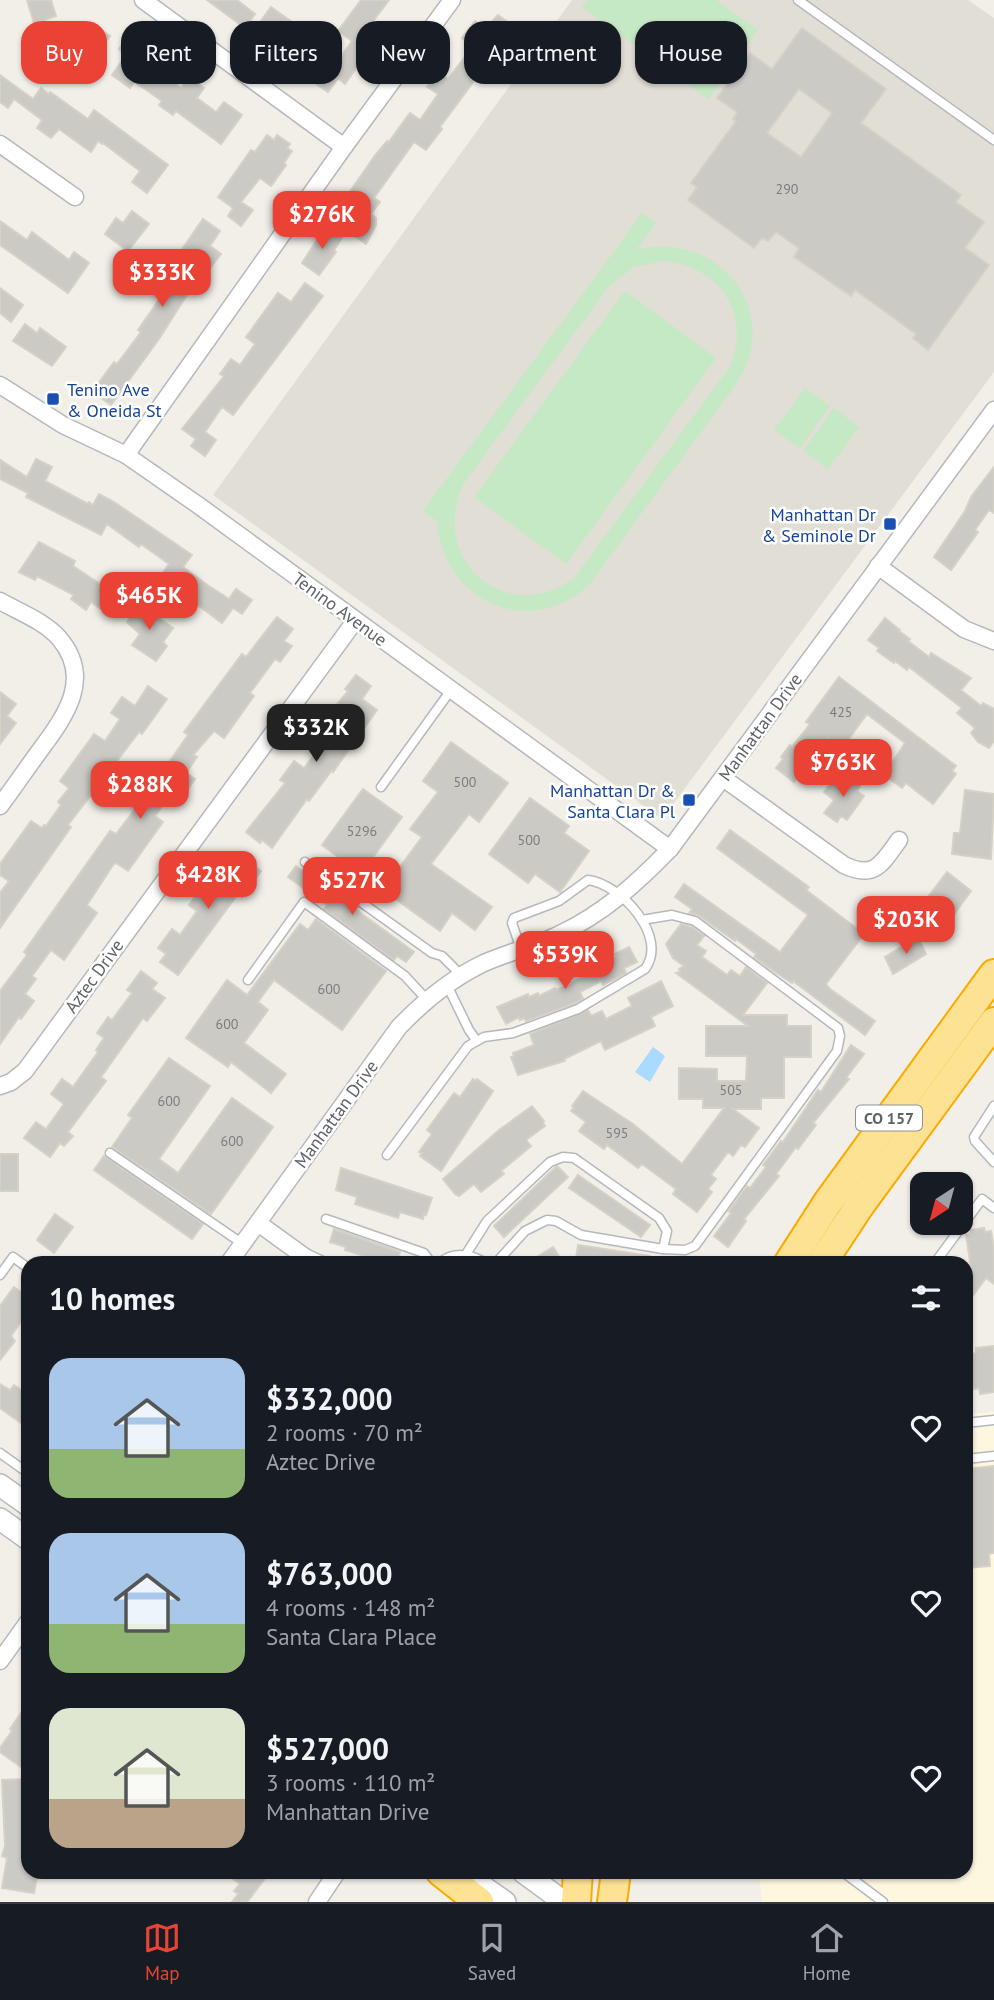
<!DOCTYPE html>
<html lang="en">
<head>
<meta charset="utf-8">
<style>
  body { margin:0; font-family:"PT Sans",sans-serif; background:#20242c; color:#f1f3f6; height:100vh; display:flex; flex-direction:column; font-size:26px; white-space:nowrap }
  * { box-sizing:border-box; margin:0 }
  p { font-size:23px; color:#9ea1a6 }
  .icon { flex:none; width:38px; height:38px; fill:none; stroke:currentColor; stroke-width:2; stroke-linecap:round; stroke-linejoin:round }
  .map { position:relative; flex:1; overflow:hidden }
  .side { position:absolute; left:21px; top:1256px; width:952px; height:623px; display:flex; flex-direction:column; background:#171b24; border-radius:21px; box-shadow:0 2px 5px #0004 }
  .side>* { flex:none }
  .hud { position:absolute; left:21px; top:21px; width:952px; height:63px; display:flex; gap:14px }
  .needle { width:46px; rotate:216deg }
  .controls { position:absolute; left:910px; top:1172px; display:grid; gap:14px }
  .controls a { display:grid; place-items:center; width:63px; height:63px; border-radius:14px; background:#171b24; box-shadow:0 2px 5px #0004; font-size:35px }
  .price { position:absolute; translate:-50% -60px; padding:0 16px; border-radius:14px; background:#ea4335; color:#fff; font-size:23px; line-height:46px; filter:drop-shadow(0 2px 4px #0008) }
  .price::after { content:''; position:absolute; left:50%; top:42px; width:21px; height:16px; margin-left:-10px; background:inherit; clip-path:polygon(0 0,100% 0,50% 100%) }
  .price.selected { background:#222; color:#fff }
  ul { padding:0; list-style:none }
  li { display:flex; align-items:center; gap:21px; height:175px; padding:0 28px }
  li span { display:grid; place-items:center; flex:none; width:196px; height:140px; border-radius:21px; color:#555 }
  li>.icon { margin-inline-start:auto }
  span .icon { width:84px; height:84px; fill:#fffc; stroke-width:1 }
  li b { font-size:30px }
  h2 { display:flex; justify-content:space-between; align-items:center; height:84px; padding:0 28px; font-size:30px }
  .pill { padding:0 24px; border-radius:21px; background:#171b24; box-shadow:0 2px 5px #0004; font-size:24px; line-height:63px }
  .pill.selected { background:#ea4335; color:#fff }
  .dock { display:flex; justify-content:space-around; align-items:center; height:98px; border-top:2px solid #363941; background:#171b24; font-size:19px; color:#9ea1a6 }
  .dock a { display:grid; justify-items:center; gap:4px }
  .dock .selected { color:#ea4335 }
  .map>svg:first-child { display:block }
  .commercial { fill:#fef7e0 }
  .education { fill:#e1ded6 }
  .green { fill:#c5e8c5; fill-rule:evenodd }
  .water { fill:#aadaff }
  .building { fill:#cccac5; stroke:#d6d1c6; stroke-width:2; fill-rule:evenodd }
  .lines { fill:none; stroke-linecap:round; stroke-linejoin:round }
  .lane-casing { stroke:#b5b8bc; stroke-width:11 }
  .street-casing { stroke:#b5b8bc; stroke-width:19 }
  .secondary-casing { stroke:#b6babf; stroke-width:24 }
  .highway-casing { stroke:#f9ab00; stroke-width:32 }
  .lane { stroke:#fff; stroke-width:8 }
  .street { stroke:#fff; stroke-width:16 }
  .secondary { stroke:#fff; stroke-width:21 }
  .highway { stroke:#fde293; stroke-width:28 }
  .transit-dot { fill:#1a4fb4; stroke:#fff; stroke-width:2.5 }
  .labels { text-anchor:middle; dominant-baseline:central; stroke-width:5; stroke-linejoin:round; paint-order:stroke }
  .number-label { font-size:14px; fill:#7a7d7f }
  .shield { fill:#fff; stroke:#8f9295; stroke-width:2 }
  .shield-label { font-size:16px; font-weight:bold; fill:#5f6368 }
  .transit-label { font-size:18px; fill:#164399; stroke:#fff; text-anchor:end }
  .street-label { font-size:18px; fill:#5f6368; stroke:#fff }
</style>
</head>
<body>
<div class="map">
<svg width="994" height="1902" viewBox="0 0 994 1902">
  <rect width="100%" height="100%" fill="#f1efe8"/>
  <!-- commercial -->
  <path class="commercial" d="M994,1412V1902H762L759,1873L966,1872V1414Z"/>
  <!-- education -->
  <path class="education" d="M572,0H968L994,18V372L662,819L213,495Z"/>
  <!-- green -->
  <g class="green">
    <path d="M588,0H716L758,30L708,99L582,7Z"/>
    <path d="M642,213L656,223L636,250C719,229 786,313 735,386L589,585C529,640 442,601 437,521L423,511ZM664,261C720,266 753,315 729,368L574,578C506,628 427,559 464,483L610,285L634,267Z"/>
    <path d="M625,291L716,358L566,564L474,497Z"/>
    <path d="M805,388L830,406L800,448L774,430Z"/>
    <path d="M834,408L859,427L828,469L803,451Z"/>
  </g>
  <!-- water -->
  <path class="water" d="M653,1047L665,1056L650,1082L635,1072Z"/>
  <!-- building -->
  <g class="building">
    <path d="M27,0H51L56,16L34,23Z"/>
    <path d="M207,0H237L255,14L245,28Z"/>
    <path d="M361,0H389L362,36L373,44L345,84L338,78L328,92L304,75L316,59L331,70L352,41L338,31Z"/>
    <path d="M271,7L306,32L285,61L269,49L277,39L258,25Z"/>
    <path d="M498,15L514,27L440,127L442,129L426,150L414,142L374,198L380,202L371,214L376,218V225L366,244L338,224L352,205L344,200L376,154L387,141L388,143L410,113L420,120L438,94L427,87L438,72L448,79L473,46L462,38L475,21L486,28Z"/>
    <path d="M69,24L85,34L93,24L110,36L89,64L57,41Z"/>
    <path d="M802,28L886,89L861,123L961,195L956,202L984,222L965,248L989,265L928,350L913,338L916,334L855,290L851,296L794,257L799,248L776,232L768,241L762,238L754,248L688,200L697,187L691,183L736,121L733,119L737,112L717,98L750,53L772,69ZM799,89L832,113L801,157L767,133Z"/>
    <path d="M130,34L145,45L136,58L160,76L162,73L181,88L189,77L204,88L197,98L216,112L224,102L242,115L221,144L176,111L173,115L159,105L162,101L142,87L134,82L130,88L112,75L126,55L119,49Z"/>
    <path d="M0,75L33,99L41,88L49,94L50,92L88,119L94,110L168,165L147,193L132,182L140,171L103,143L102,144L98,141L91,152L59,129L51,138L37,128L42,120L14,99L8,108L0,102Z"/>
    <path d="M267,135L274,140L277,135L290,144L287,148L292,151L284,163L286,165L271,186L260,178L241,202L253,210L241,226L228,216L233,208L218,197L251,150L255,152Z"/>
    <path d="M132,211L149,224L128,251L105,234L116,218L123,223Z"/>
    <path d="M203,219L220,231L210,246L221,254L208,271L202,267L187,288L190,290L159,339L111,405L92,392L114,362L117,364L141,332L138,330L168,287L163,284L170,274L167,271Z"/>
    <path d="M0,221L27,240L32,232L69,260L74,252L89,263L68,293L0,245Z"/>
    <path d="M326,226L342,238L334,250L336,252L319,275L302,263Z"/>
    <path d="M305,283L323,296L233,415L222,407L205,432L216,440L205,456L191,446L196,439L182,429L224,376L220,374L231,359L240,365L255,344L246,337L278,293L291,302Z"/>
    <path d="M0,288L23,305L11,322L0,313Z"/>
    <path d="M25,324L37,333L40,328L66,347L52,366L13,341Z"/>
    <path d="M36,459L52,467L45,481L88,504L89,502L93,505L99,494L114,502L192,555L183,567L209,586L229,599L236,589L252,600L242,614L233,608L222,623L160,577L169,564L141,544L139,547L107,524L101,535L26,497L28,493L0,479V460L27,477Z"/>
    <path d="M994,467V513L989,510L975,530L978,532L951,570L934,557L965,511L971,497Z"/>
    <path d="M39,542L75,561L73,566L115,594L104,611L91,602L86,610L71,599L74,595L37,576L35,580L19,572Z"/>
    <path d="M139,604L173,628L163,642L167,646L156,661L132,645L140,634L127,622Z"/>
    <path d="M277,617L293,629L284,641L292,646L280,662L275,659L250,693L254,696L224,738L214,731L193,755L197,757L186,773L195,779L183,796L175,789L155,816L163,822L128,871L116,863L113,865L87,905L97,913L64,960L51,950L32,976L36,979L25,994L34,1001L21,1019L19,1017L0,1044V991L27,955L24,952L110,831L116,834L149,791L188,735L184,732L242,654L246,657Z"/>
    <path d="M885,618L900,630L899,631L910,639L908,641L929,657L931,653L971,678L961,690L981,706L983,703L994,709V741L989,748L978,742L971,733L975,728L957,713L962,708L909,667L907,670L895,661L894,663L877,651L879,648L868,640Z"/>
    <path d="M356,675L371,686L362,699L377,710L333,772L332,770L309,801L307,799L272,848L262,840L260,843L246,832L285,783L280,780L294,761L304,768L329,736L318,728L348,691L345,689Z"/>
    <path d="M839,677L956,766L952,771L956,774L933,804L906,783L902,788L884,775L905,743L867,714L842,748L828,738L794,782L776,768L783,759L781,757L790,745L792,747L810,724L806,722Z"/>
    <path d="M148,686L167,699L142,734L139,732L68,825L71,827L0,928V893L9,881L0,875V864L31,821L42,828L44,825L46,826L61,805L58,802L69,788L60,781L94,734L105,741L120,719L111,713L122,697L135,706Z"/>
    <path d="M0,692L16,704L7,716L16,723L0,744Z"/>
    <path d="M451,742L508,783L479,822L469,814L431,864L492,907L475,930L452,913L440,931L383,890L422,837L410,829L438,792L423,781Z"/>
    <path d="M850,776L861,784L857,791L864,796L847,820L841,816L837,822L824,813L834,800L824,792L834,779L843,786Z"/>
    <path d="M363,789L402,817L361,874L322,845Z"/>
    <path d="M965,790L994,794L991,859L952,854L954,833H960Z"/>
    <path d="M530,798L569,826L564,833L589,851L560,892L535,874L528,883L489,854Z"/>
    <path d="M730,830L809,887L806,890L864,934L826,984L830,989L875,1021L865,1035L793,981L792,983L775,972L754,957L756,954L736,939L735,941L698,915L689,913L692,909L675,897L684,884L780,952L808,915L717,848Z"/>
    <path d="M240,856L261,871L242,897L238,894L178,975L160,962L166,954L158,948L172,929L180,935L197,911L189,905L221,861L231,869Z"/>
    <path d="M296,866L414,952L406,962L397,956L394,960L324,909L327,905L288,877Z"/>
    <path d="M947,872L971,891L944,928L919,909Z"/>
    <path d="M316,919L386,971L342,1030L274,980L258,1002L268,1010L244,1043L286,1074L271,1093L231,1062L228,1067L186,1038L227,980L247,995L300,924L308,930Z"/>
    <path d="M681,924L692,927L704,936L697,945L706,951L702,957L727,975L731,970L740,976L746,967L767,983L743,1015H787V1026H811V1057H784V1098H761V1109H733L759,1128L745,1147L741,1145L733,1156L728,1152L711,1175L716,1179L708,1189L712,1192L697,1212L673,1194L676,1189L642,1164L638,1168L607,1145L604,1149L579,1131L586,1122L571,1111L574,1108L572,1106L583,1091L633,1124L682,1164L724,1108H703V1099H679V1068L717,1069V1081H746L747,1056H706V1026H748L676,973L680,972L679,969L684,966L673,958L666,944Z"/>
    <path d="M918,937L926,954L893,974L885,957Z"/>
    <path d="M629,947L637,962L624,968L626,973L603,985L601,981L580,992L583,999L575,1003L526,1021L524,1018L520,1020L519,1017L506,1024L497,1007L528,994L529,997L538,993L539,996L555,988L557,990L608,965L607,961L617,956L615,954Z"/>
    <path d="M141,971L157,983L152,989L165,998L147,1021L143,1018L101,1077L106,1081L68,1132L73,1136L64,1146L60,1143L50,1157L24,1138L36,1122L46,1129L64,1104L51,1094L62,1079L73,1087L98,1052L96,1050L104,1038L97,1033L108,1017L112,1020L132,993L127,990Z"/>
    <path d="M661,981L673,1006L651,1017L655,1026L605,1050L601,1041L564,1059L565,1061L518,1075L511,1057L514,1056L513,1053L534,1045L530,1034L588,1010L591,1016L602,1011L606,1019L632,1006L628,998Z"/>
    <path d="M851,1045L864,1054L846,1078L849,1079L813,1123L816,1125L798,1149L796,1147L776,1174L779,1176L744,1219L746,1221L728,1247L714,1236L731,1213L729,1211L747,1186L750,1188L766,1167L763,1165L781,1141L783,1142L818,1090L821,1092Z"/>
    <path d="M169,1058L210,1086L159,1159L178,1173L232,1098L273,1127L211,1214L112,1147L132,1118L128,1115Z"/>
    <path d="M473,1079L475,1081L477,1079L493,1091L441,1171L420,1156L422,1153L419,1152L432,1134L427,1130L454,1093L460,1097Z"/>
    <path d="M532,1106L544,1121L543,1123L545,1126L526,1140L531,1146L501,1171L504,1174L481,1192L474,1184L459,1196L455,1194L443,1179L499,1130Z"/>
    <rect x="0" y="1154" width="18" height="37"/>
    <path d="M104,1156L203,1224L192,1239L94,1170Z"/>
    <path d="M557,1166L568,1177L504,1237L494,1226Z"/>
    <path d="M341,1168L432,1198L426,1215L424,1214L423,1219L400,1212L398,1218L355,1204L357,1197L336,1190Z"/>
    <path d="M578,1175L650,1225L641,1237L569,1188Z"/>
    <path d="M55,1214L73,1227L54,1253L37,1240Z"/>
    <path d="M984,1228L985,1232L991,1231L994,1251V1284L986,1278L966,1305V1263L971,1267L966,1235L971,1234V1230Z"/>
    <path d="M334,1229L400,1252L397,1264L381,1258L380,1261L345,1250L346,1247L330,1242Z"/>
    <path d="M578,1245L650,1256L649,1264H609L576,1259Z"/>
    <path d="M553,1247L564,1264H525Z"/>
    <path d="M14,1287L28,1297V1312L11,1336L15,1341L0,1360V1306Z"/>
    <path d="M994,1346V1392L980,1394L979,1388L973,1389L972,1383L966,1384V1360H970V1354L976,1353V1348Z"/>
    <path d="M0,1384L10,1390L14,1385L28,1395V1428L0,1408Z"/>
    <path d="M994,1466V1553L989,1554L990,1566L966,1568V1469Z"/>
    <path d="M28,1703V1772L0,1752V1748L12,1731L10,1729Z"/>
    <path d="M26,1779L28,1872H38L34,1893L2,1888L7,1858L2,1856L5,1846L2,1780Z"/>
    <path d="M224,1872H254L264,1880L247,1902H232L238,1894L234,1891L240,1884Z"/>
  </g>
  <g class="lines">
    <!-- lane casing -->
    <g class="lane-casing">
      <g id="lane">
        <path d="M798,0L994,140"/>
        <path d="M381,787L451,690"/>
        <path d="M305,862L432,953L442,956L462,976"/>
        <path d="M248,980L304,902L405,976L427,1000"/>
        <path d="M447,985L469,1030L476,1040"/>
        <path d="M994,1106L974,1137L975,1141L994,1162"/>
        <path d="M110,1153L243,1244"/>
        <path d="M387,1155L468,1046L484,1037L513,1033L578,1009L645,969C669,937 621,884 588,880L559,901L514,918L512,923L521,949"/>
        <path d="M326,1219L424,1253L432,1264"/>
        <path d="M463,1259L487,1221L550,1162L563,1157L574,1158L659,1218L667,1231L663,1249"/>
        <path d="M495,1264L525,1231L547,1220L556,1221L581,1235L663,1249L685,1250L695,1246L837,1051L840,1036L838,1028L695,921L672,915L642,920"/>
        <path d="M934,1264L982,1199L994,1208"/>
        <path d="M0,1275L13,1257L28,1268"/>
        <path d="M966,1423L994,1420"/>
        <path d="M0,1453L28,1473"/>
        <path d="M966,1459L994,1456"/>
        <path d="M843,1872L883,1902"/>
      </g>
    </g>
    <!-- street casing -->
    <g class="street-casing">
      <g id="street">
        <path d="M143,0L344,147"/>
        <path d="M0,144L75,197"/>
        <path d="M0,385L63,425L126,455L198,505L670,849"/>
        <path d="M126,455L344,147L452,0"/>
        <path d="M878,566L964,629L994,641"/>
        <path d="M0,601C19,612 44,621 59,638C93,678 66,715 41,749C27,768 14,787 0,806"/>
        <path d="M723,778L844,865C875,880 882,863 899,840"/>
        <path d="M0,1086L11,1082L25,1071L355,621"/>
        <path d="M258,1223L305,1257L320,1264"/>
        <path d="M228,1264L399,1027C423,1002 452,978 484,963C509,952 536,946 560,934C604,913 637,883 670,849L994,410"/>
        <path d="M445,1264C454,1257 469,1258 479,1264"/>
        <path d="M0,1661L28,1622"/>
        <path d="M317,1902L337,1872"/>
      </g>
    </g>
    <!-- secondary casing -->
    <g class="secondary-casing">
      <g id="secondary">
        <path d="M0,1485L28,1505"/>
        <path d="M0,1519L28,1539"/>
        <path d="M462,1872L505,1902"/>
        <path d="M523,1872L564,1902"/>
      </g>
    </g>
    <!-- highway casing -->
    <g class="highway-casing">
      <g id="highway">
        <path d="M788,1264L828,1202L994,974"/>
        <path d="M821,1264L860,1205L994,1022"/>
        <path d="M441,1872L479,1902"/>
        <path d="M576,1902L578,1872"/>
        <path d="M612,1902L616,1872"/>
      </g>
    </g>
    <!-- lane -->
    <use href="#lane" class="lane"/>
    <!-- street -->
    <use href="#street" class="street"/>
    <!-- secondary -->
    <use href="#secondary" class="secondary"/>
    <!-- highway -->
    <use href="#highway" class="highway"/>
  </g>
  <!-- markers -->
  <g class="transit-dot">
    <rect x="46" y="392" width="14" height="14" rx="3.5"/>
    <rect x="883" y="517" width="14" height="14" rx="3.5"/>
    <rect x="682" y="793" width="14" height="14" rx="3.5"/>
  </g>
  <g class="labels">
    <!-- number labels -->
    <g class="number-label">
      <text x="787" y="189">290</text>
      <text x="841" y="712">425</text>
      <text x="465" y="782">500</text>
      <text x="362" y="831">5296</text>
      <text x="529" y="840">500</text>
      <text x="329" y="989">600</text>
      <text x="227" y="1024">600</text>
      <text x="731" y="1090">505</text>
      <text x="169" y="1101">600</text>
      <text x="617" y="1133">595</text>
      <text x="232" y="1141">600</text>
    </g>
    <!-- shield labels -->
    <rect class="shield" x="856" y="1105.5" width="66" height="25" rx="5"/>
    <g class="shield-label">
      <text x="889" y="1118">CO 157</text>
    </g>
    <!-- transit labels -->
    <g class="transit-label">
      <text x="67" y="389" text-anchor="start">Tenino Ave<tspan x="67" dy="21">&amp; Oneida St</tspan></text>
      <text x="876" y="514">Manhattan Dr<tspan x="876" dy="21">&amp; Seminole Dr</tspan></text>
      <text x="675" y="790">Manhattan Dr &amp;<tspan x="675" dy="21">Santa Clara Pl</tspan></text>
    </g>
    <!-- street labels -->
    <g class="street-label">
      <text transform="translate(340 609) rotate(36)">Tenino Avenue</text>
      <text transform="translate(760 727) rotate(-54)">Manhattan Drive</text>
      <text transform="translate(94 976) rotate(-54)">Aztec Drive</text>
      <text transform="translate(336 1114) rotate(-54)">Manhattan Drive</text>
    </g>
  </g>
</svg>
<div class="controls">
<a><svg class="needle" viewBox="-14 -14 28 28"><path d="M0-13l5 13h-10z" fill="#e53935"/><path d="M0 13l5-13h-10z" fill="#9ea1a6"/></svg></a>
</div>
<b class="price" style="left:322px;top:251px">$276K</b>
<b class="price" style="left:162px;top:309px">$333K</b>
<b class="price" style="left:149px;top:632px">$465K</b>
<b class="price selected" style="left:316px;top:764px">$332K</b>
<b class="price" style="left:843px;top:799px">$763K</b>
<b class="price" style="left:140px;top:821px">$288K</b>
<b class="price" style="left:208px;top:911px">$428K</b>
<b class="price" style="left:352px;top:917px">$527K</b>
<b class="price" style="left:906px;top:956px">$203K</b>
<b class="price" style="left:565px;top:991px">$539K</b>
<div class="hud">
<a class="pill selected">Buy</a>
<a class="pill">Rent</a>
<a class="pill">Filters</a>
<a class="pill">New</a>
<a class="pill">Apartment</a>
<a class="pill">House</a>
</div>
<section class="side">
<h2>10 homes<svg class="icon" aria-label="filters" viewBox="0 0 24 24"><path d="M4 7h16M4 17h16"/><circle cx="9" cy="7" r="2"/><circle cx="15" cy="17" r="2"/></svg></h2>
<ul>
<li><span style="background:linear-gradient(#a9c7e8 65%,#8fb573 0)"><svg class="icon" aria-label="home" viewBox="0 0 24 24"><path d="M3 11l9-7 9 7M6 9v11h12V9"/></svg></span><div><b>$332,000</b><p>2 rooms · 70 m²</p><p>Aztec Drive</p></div><svg class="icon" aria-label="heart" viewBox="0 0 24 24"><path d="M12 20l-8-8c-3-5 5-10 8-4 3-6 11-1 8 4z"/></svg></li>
<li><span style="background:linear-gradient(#a9c7e8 65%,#8fb573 0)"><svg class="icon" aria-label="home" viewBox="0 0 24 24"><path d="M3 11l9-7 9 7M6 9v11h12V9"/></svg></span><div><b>$763,000</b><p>4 rooms · 148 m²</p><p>Santa Clara Place</p></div><svg class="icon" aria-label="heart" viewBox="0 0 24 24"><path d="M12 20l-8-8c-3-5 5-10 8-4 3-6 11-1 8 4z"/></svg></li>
<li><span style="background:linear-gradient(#dfe7d0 65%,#b9a48a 0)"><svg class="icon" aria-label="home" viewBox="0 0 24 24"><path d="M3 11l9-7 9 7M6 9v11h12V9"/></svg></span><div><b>$527,000</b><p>3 rooms · 110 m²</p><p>Manhattan Drive</p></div><svg class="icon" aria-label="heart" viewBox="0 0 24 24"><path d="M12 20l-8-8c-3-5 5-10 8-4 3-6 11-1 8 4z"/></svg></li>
</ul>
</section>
</div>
<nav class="dock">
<a class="selected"><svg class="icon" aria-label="map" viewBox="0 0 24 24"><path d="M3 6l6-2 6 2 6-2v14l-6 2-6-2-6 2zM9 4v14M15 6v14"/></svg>Map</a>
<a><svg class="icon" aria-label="saved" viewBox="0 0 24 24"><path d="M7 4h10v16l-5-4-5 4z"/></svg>Saved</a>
<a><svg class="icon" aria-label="home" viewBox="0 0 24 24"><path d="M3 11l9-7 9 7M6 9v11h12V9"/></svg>Home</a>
</nav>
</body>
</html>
